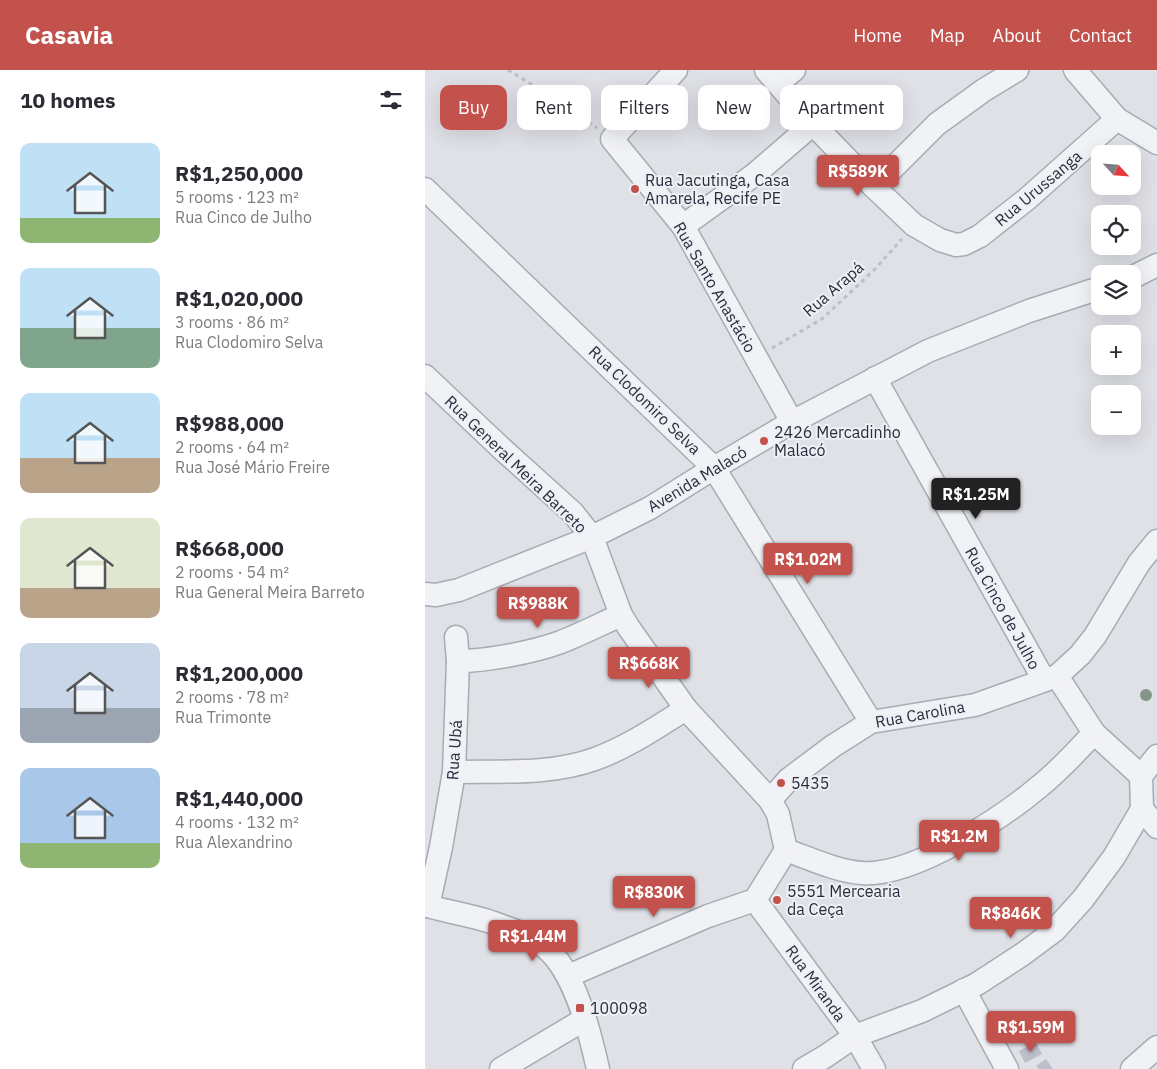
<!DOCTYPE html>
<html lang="en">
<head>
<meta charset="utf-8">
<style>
  body { margin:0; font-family:"IBM Plex Sans",sans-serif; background:#f2f2f3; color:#2b2b33; height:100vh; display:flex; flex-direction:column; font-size:19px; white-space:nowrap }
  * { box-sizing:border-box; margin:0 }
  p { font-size:16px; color:#7c7c81 }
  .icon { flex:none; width:28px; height:28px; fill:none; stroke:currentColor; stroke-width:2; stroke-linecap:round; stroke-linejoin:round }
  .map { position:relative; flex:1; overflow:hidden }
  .sheet { display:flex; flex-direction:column; background:#fff; width:425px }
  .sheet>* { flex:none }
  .top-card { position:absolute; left:15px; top:15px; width:475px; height:45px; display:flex; gap:10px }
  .needle { width:32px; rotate:116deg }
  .fabs { position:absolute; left:666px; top:75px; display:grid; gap:10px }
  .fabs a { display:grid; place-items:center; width:50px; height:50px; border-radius:10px; background:#fff; box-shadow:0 5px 20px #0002; font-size:25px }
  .price { position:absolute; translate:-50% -42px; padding:0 11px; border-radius:5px; background:#c3524d; color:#fff; font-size:16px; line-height:32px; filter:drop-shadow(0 1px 2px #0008) }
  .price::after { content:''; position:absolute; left:50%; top:30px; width:15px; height:11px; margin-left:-8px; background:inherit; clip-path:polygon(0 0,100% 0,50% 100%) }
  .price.on { background:#222; color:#fff }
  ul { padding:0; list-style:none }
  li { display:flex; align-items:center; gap:15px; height:125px; padding:0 20px }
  li span { display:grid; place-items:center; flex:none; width:140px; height:100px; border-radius:10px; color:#555 }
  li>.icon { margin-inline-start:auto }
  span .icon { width:60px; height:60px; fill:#fffc; stroke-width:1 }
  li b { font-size:21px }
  h2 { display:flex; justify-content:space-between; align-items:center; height:60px; padding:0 20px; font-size:21px }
  .pill { padding:0 18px; border-radius:10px; background:#fff; box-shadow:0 5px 20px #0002; font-size:18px; line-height:45px }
  .pill.on { background:#c3524d; color:#fff }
  header { display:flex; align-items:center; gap:30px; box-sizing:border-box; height:70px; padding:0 25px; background:#c3524d; color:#fff }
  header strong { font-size:24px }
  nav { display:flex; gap:28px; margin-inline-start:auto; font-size:18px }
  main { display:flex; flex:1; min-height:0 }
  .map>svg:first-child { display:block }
  .building { fill:#bdbfca }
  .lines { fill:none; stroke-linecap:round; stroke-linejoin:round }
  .minor-casing { stroke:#a8abb4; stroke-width:25 }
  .path { stroke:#bdbfc6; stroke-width:3; stroke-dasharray:4 4; stroke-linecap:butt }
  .minor { stroke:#f1f2f6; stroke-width:22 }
  .tree { fill:#839687 }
  .poi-dot { fill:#c3524d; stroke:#eef0f5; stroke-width:2 }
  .labels { text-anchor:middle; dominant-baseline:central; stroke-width:4; stroke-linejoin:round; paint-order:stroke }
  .poi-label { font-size:16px; fill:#292d3d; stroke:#eef0f5; text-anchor:start }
  .street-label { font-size:16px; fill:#292d3d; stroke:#eef0f5 }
</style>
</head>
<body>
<header>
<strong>Casavia</strong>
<nav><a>Home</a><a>Map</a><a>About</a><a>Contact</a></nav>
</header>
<main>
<section class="sheet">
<h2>10 homes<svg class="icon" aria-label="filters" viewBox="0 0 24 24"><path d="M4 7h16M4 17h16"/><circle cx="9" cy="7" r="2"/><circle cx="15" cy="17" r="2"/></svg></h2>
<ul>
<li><span style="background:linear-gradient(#bfe0f5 75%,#8fb573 0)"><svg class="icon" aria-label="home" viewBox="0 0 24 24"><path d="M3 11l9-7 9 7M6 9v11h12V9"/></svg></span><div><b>R$1,250,000</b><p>5 rooms · 123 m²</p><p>Rua Cinco de Julho</p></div></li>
<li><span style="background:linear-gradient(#bfe0f5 60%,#7fa58c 0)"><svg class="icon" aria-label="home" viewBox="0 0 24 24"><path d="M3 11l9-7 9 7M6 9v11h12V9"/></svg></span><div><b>R$1,020,000</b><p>3 rooms · 86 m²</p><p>Rua Clodomiro Selva</p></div></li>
<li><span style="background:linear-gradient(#bfe0f5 65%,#b9a48a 0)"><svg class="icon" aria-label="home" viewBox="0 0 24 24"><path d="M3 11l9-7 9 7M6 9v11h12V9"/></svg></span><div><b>R$988,000</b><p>2 rooms · 64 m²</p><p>Rua José Mário Freire</p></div></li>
<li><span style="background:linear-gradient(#dfe7d0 70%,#b9a48a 0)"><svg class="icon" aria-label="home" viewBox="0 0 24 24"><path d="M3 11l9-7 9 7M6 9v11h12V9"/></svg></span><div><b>R$668,000</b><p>2 rooms · 54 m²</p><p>Rua General Meira Barreto</p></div></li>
<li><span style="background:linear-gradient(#c9d6e8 65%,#9aa5b1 0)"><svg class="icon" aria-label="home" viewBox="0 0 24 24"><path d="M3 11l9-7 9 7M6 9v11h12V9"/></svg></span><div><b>R$1,200,000</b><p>2 rooms · 78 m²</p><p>Rua Trimonte</p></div></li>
<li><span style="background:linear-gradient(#a9c7e8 75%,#8fb573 0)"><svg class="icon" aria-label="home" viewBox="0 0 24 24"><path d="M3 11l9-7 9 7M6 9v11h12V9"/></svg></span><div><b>R$1,440,000</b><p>4 rooms · 132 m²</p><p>Rua Alexandrino</p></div></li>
</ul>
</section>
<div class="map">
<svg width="732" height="999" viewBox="0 0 732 999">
  <rect width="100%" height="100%" fill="#dfe1e7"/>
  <!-- building -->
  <g class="building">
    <path d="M611,972L617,984L600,993L594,981Z"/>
    <path d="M621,989L628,999H614L611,996Z"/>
  </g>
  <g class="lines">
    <!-- minor casing -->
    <g class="minor-casing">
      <g id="minor">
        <path d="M251,0L187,69L258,156L367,352"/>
        <path d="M341,0L388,54L449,117L489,155L515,170L531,175L539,174L555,166L602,129L692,49"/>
        <path d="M650,0L692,49L732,73"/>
        <path d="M353,13L369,0"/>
        <path d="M449,117L512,54L559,20L592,0"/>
        <path d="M0,119L289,398L446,652"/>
        <path d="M258,156L329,105L388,54"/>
        <path d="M708,207L732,195"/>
        <path d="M0,306L75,377L148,443L167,467L196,545L204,558L261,639L345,730"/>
        <path d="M450,308L619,610"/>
        <path d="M0,524L11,525L34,520L167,467L225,438L289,398L367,352L503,281L604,241L675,218"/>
        <path d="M33,591C62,591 109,582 136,572C156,564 176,554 196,545"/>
        <path d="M632,606L669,663L716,706"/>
        <path d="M29,702C75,701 126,705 170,689C203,677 232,657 261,639"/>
        <path d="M717,739L732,757"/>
        <path d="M361,780C386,789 411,801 437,803C488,807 577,748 615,716C635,700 652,681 669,663"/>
        <path d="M330,830L430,966L449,999"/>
        <path d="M0,835C22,842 45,845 66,852C85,859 106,865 121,878C150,902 165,963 173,999"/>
        <path d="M3,836L16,777L29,702L33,591L31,567"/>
        <path d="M143,906L283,846L330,830L361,780L353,744L345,730L364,709L408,676L446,652L550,635L632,606L655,585L670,566L714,493L732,471"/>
        <path d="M539,920L582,999"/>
        <path d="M76,999L160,949"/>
        <path d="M379,999L401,986L430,966L497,941L552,914L598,884L629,861L658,829L689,787L717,739L716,706L732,686"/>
        <path d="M707,999L732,977"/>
      </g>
    </g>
    <!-- path -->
    <g class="path">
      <path d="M83,0L144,37L172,58"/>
      <path d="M347,278L397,249L450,199L477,169"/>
    </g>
    <!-- minor -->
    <use href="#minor" class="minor"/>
  </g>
  <!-- trees -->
  <circle class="tree" cx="721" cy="625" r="6"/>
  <!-- markers -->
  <g class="poi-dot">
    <circle cx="210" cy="119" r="5"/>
    <circle cx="339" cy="371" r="5"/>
    <circle cx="356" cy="713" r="5"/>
    <circle cx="352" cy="830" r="5"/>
    <rect x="150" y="933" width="10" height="10" rx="2.5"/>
  </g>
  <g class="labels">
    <!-- poi labels -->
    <g class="poi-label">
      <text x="220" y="110">Rua Jacutinga, Casa<tspan x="220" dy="18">Amarela, Recife PE</tspan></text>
      <text x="349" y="362">2426 Mercadinho<tspan x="349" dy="18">Malacó</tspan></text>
      <text x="366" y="713">5435</text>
      <text x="362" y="821">5551 Mercearia<tspan x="362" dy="18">da Ceça</tspan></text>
      <text x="165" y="938">100098</text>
    </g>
    <!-- street labels -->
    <g class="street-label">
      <text transform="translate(613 118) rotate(-40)">Rua Urussanga</text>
      <text transform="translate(290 217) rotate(60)">Rua Santo Anastácio</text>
      <text transform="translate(408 219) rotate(-41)">Rua Arapá</text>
      <text transform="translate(220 330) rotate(44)">Rua Clodomiro Selva</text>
      <text transform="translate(91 394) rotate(44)">Rua General Meira Barreto</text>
      <text transform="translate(272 409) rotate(-31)">Avenida Malacó</text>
      <text transform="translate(578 538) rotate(61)">Rua Cinco de Julho</text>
      <text transform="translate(495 644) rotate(-10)">Rua Carolina</text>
      <text transform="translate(29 680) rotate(-86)">Rua Ubá</text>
      <text transform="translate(391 913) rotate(54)">Rua Miranda</text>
    </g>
  </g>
</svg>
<div class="fabs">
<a><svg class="needle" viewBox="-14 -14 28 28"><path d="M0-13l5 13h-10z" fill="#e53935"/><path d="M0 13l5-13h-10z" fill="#7c7c81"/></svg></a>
<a><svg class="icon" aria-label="locate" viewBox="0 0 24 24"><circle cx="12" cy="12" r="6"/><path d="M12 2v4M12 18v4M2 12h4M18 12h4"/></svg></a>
<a><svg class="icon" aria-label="layers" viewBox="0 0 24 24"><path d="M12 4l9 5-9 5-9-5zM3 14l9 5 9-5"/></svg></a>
<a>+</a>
<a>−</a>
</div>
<b class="price" style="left:433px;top:127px">R$589K</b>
<b class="price on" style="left:551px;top:450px">R$1.25M</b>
<b class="price" style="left:383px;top:515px">R$1.02M</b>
<b class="price" style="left:113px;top:559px">R$988K</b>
<b class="price" style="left:224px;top:619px">R$668K</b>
<b class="price" style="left:534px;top:792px">R$1.2M</b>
<b class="price" style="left:229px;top:848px">R$830K</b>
<b class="price" style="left:586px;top:869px">R$846K</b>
<b class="price" style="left:108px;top:892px">R$1.44M</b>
<b class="price" style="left:606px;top:983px">R$1.59M</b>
<div class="top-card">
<a class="pill on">Buy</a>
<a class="pill">Rent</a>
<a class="pill">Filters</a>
<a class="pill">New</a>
<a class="pill">Apartment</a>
</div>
</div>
</main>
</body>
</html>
